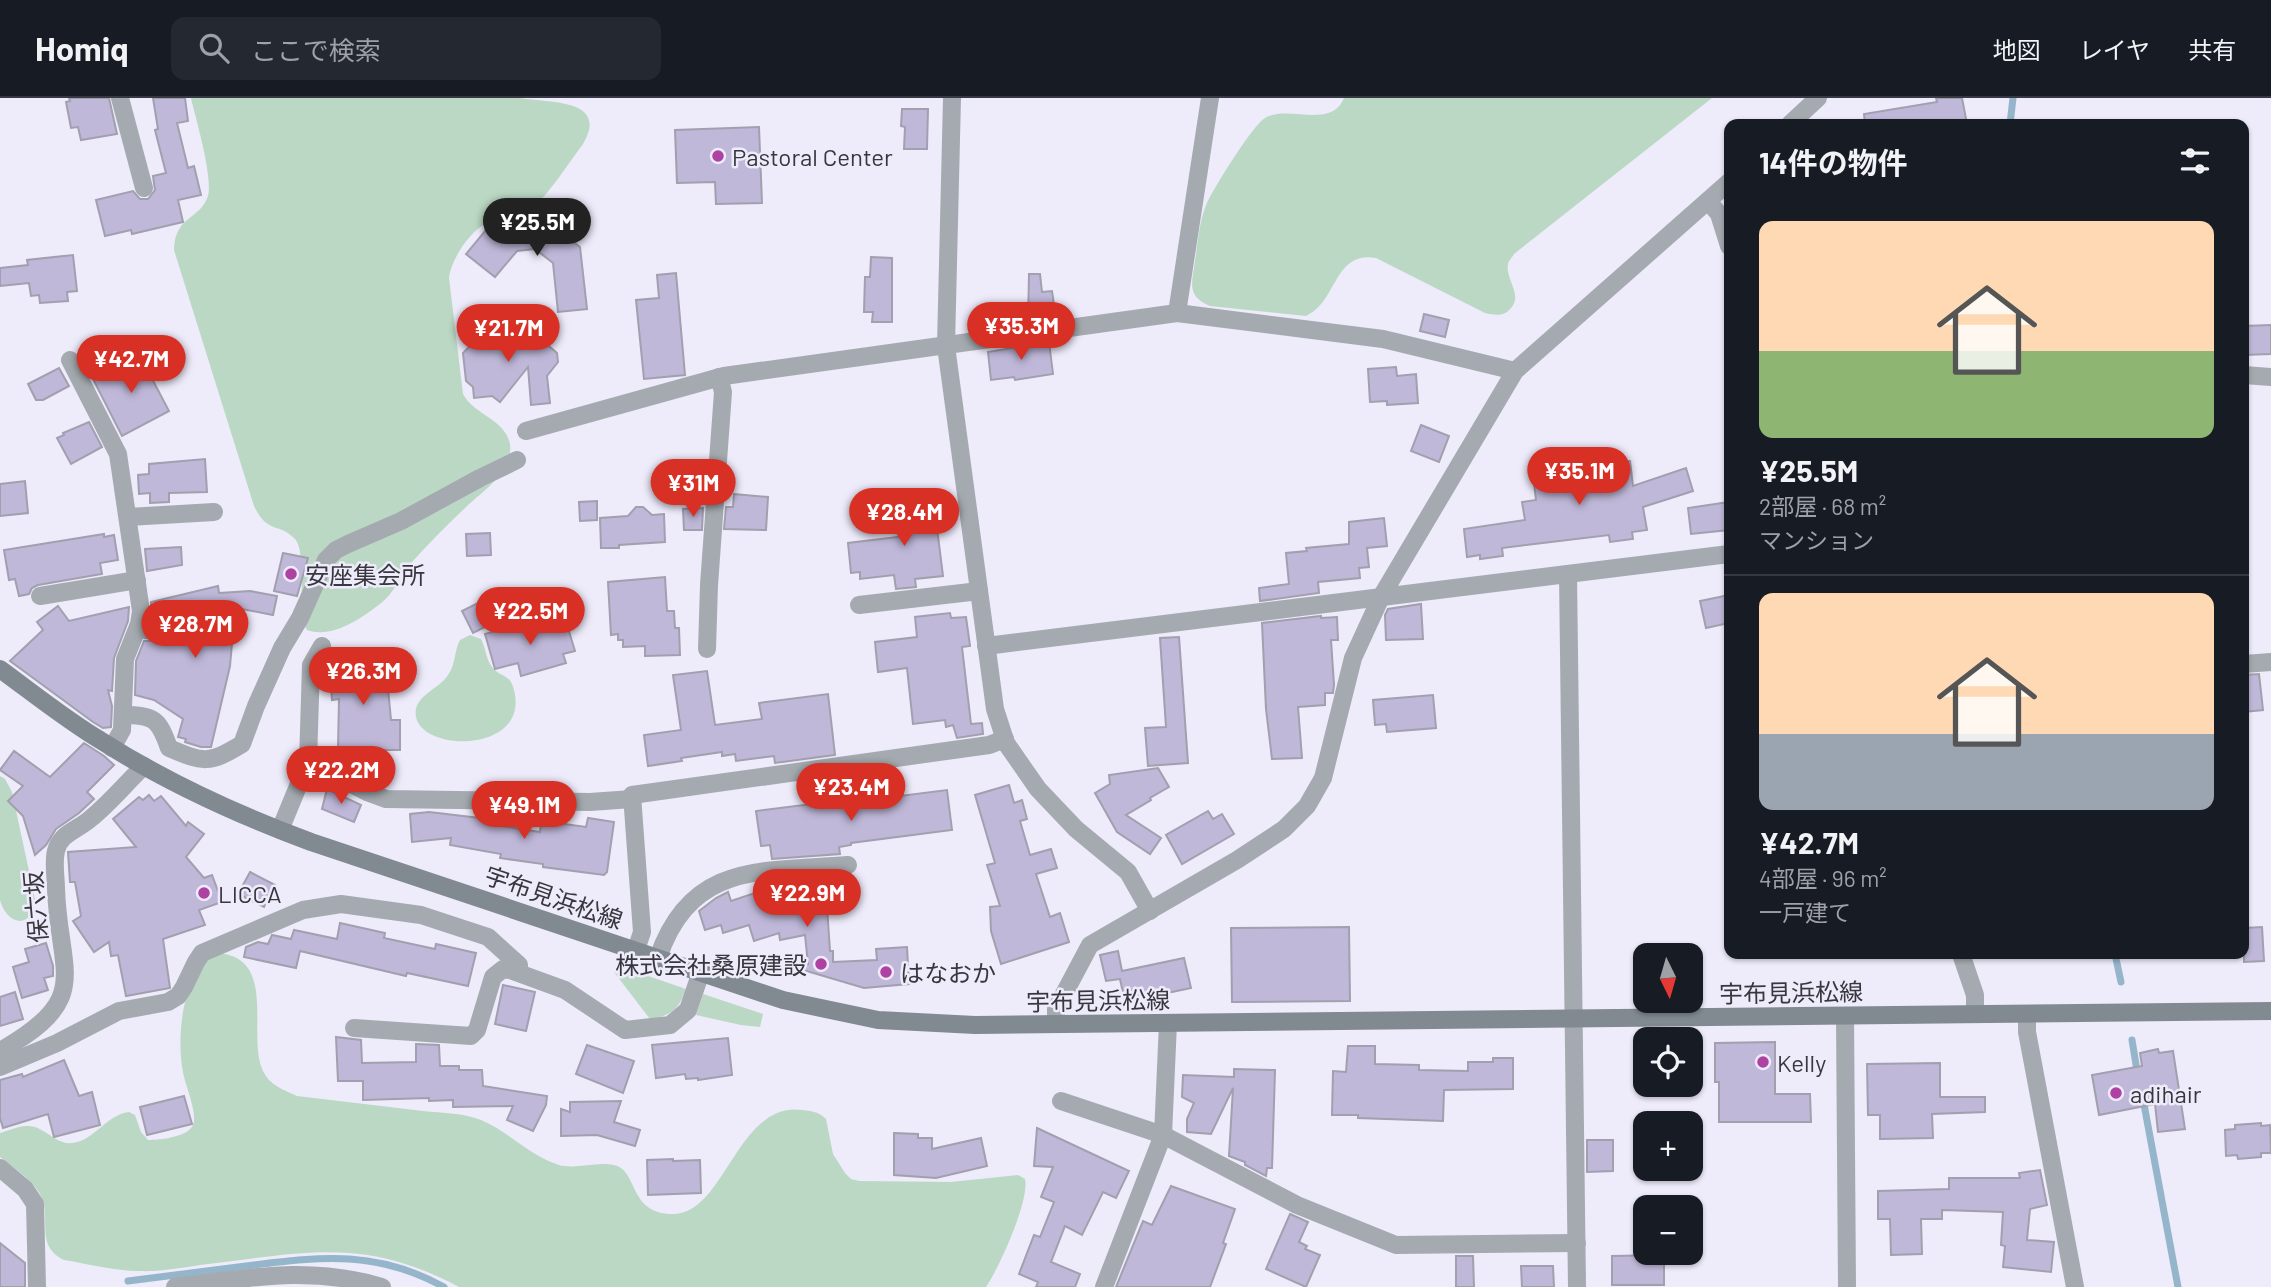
<!DOCTYPE html>
<html lang="ja">
<head>
<meta charset="utf-8">
<style>
  body { margin:0; font-family:Barlow,"Noto Sans JP",sans-serif; background:#242831; color:#f1f3f6; height:100vh; display:flex; flex-direction:column; font-size:26px; white-space:nowrap }
  * { box-sizing:border-box; margin:0 }
  p { font-size:23px; color:#9ea1a6 }
  .icon { flex:none; width:38px; height:38px; fill:none; stroke:currentColor; stroke-width:2; stroke-linecap:round; stroke-linejoin:round }
  .map { position:relative; flex:1; overflow:hidden }
  .side { position:absolute; left:1724px; top:21px; width:525px; height:840px; display:flex; flex-direction:column; background:#171b24; border-radius:14px; box-shadow:0 2px 5px #0004 }
  .side>* { flex:none }
  .needle { width:46px; rotate:175deg }
  .tools { position:absolute; left:1633px; top:845px; display:grid; gap:14px }
  .tools a { display:grid; place-items:center; width:70px; height:70px; border-radius:14px; background:#171b24; box-shadow:0 2px 5px #0004; font-size:35px }
  .price { position:absolute; translate:-50% -60px; padding:0 16px; border-radius:24px; background:#d93025; color:#fff; font-size:23px; line-height:46px; filter:drop-shadow(0 2px 4px #0008) }
  .price::after { content:''; position:absolute; left:50%; top:42px; width:21px; height:16px; margin-left:-10px; background:inherit; clip-path:polygon(0 0,100% 0,50% 100%) }
  .price.active { background:#222; color:#fff }
  ul { padding:0; list-style:none }
  li { display:grid; align-content:center; gap:14px; height:371px; padding:0 35px }
  li+li { border-top:2px solid #363941 }
  li span { display:grid; place-items:center; height:217px; border-radius:14px; color:#555 }
  li>.icon { margin-inline-start:auto }
  span .icon { width:126px; height:126px; fill:#fffc; stroke-width:1 }
  li b { font-size:30px }
  h2 { display:flex; justify-content:space-between; align-items:center; height:84px; padding:0 35px; font-size:30px }
  header { display:flex; align-items:center; gap:42px; box-sizing:border-box; height:98px; padding:0 35px; background:#171b24; border-bottom:2px solid #363941 }
  header strong { font-size:33px }
  nav { display:flex; gap:38px; margin-inline-start:auto; font-size:24px }
  .search { width:490px; height:63px; background:#242831; display:flex; align-items:center; gap:18px; box-sizing:border-box; padding:0 24px; border-radius:14px; color:#9ea1a6; font-size:26px }
  .map>svg:first-child { display:block }
  .green { fill:#bbd8c4 }
  .lines { fill:none; stroke-linecap:round; stroke-linejoin:round }
  .stream { stroke:#95b5ca; stroke-width:7 }
  .building { fill:#bfb8d9; stroke:#a29fae; stroke-width:2 }
  .minor { stroke:#a4aaaf; stroke-width:18 }
  .tertiary { stroke:#a4aaaf; stroke-width:18 }
  .secondary { stroke:#818a91; stroke-width:18 }
  .poi-dot { fill:#ad42a2; stroke:#eeebfb; stroke-width:2.5 }
  .labels { text-anchor:middle; dominant-baseline:central; stroke-width:5; stroke-linejoin:round; paint-order:stroke }
  .poi-label { font-size:24px; fill:#38373d; stroke:#eeebfb; text-anchor:start }
  .street-label { font-size:24px; fill:#38373d; stroke:#eeebfb }
</style>
</head>
<body>
<header>
<strong>Homiq</strong>
<div class="search"><svg class="icon" aria-label="search" viewBox="0 0 24 24"><circle cx="10" cy="10" r="6"/><path d="M15 15l6 6"/></svg>ここで検索</div>
<nav><a>地図</a><a>レイヤ</a><a>共有</a></nav>
</header>
<div class="map">
<svg width="2271" height="1189" viewBox="0 0 2271 1189">
  <rect width="100%" height="100%" fill="#eeebfb"/>
  <!-- green -->
  <g class="green">
    <path d="M191,0H519C548,5 610,0 583,46C567,67 551,94 531,111C518,121 504,119 489,124C471,131 451,161 449,180L463,296C474,317 505,321 510,346C512,358 504,371 497,380C488,391 475,400 465,410C447,427 429,445 412,464C400,477 395,495 380,506C360,521 332,541 307,532L302,523C300,505 306,453 295,441C279,424 268,437 254,408L174,152C175,117 200,122 208,98C213,78 196,22 191,0Z"/>
    <path d="M1344,0H1712L1514,156C1513,158 1508,164 1508,166C1505,181 1523,197 1511,210C1504,219 1495,217 1485,215L1376,160C1333,153 1338,204 1306,218L1210,208C1186,198 1192,185 1195,163C1198,144 1199,123 1207,105C1214,90 1252,28 1265,20C1288,6 1331,32 1344,0Z"/>
    <path d="M470,537L481,541C486,550 486,563 493,570C501,580 510,575 514,592C531,659 408,655 416,611C420,595 440,590 448,577C456,566 454,553 460,542Z"/>
    <path d="M0,678L5,681L12,694L35,801C34,831 7,829 0,802Z"/>
    <path d="M217,855C279,859 246,937 263,973C269,987 284,992 297,998C339,1003 381,1008 423,1013C442,1015 464,1015 481,1022C508,1033 530,1058 559,1067C577,1072 599,1062 617,1068C638,1076 630,1117 674,1116C725,1115 738,1003 802,1012C812,1013 819,1014 826,1021L833,1056L845,1075L851,1081L859,1083L951,1084L1018,1077L1025,1081C1030,1102 999,1170 986,1189H459C366,1139 307,1154 208,1166C185,1169 162,1174 139,1173C114,1173 89,1166 64,1162C32,1146 55,1117 38,1093C29,1079 12,1069 0,1059V1035C8,1033 18,1028 27,1028C44,1027 55,1047 72,1045C94,1043 106,1017 129,1014L135,1017L141,1034L148,1042C160,1042 188,1039 193,1027C198,1015 185,987 183,974C176,938 182,874 217,855Z"/>
    <path d="M616,867L686,891C679,911 671,918 650,921L614,874Z"/>
    <path d="M703,896L763,916L760,929L741,927L696,917Z"/>
  </g>
  <g class="lines">
    <!-- stream -->
    <g class="stream">
      <path d="M2010,26L2013,0"/>
      <path d="M2115,856L2121,884"/>
      <path d="M2132,942L2138,979"/>
      <path d="M2143,1001L2178,1189"/>
      <path d="M128,1183C167,1178 207,1173 246,1168C320,1159 375,1151 444,1189"/>
    </g>
  </g>
  <!-- building -->
  <g class="building">
    <path d="M69,0H109L117,36L81,42L78,29L71,30L66,4L70,3Z"/>
    <path d="M153,0H185L188,23L177,25L188,70L194,68L201,97L178,102L183,124L132,136L131,132L105,138L96,102L133,93L140,101H148L155,92L153,78L166,75L155,32L158,31Z"/>
    <path d="M1936,0H1962L1967,26H1865L1864,16L1937,4Z"/>
    <path d="M902,11H928L927,51H904L905,29L901,28Z"/>
    <path d="M759,29L762,105L716,106L715,84L677,85L675,32Z"/>
    <path d="M541,119L580,149L587,211L558,214L553,165L535,151L517,153L495,179L466,156L491,126L508,140L516,131L533,129Z"/>
    <path d="M73,157L77,193L67,194L68,203L40,205L39,197L31,198L29,185L0,188V170L28,167L27,162Z"/>
    <path d="M871,159L892,160V224H872L873,214H864L865,179H870Z"/>
    <path d="M676,175L685,277L644,281L636,202L659,200L657,177Z"/>
    <path d="M1029,176H1040L1042,194L1052,193L1056,220L1028,224Z"/>
    <path d="M1424,216L1449,222L1445,239L1420,233Z"/>
    <path d="M2271,227V256L2244,257V228Z"/>
    <path d="M492,229L499,234L517,233L524,238L542,236L543,243L557,255L558,264L547,278L550,305L531,307L528,269L500,304L492,298L474,300L473,289L466,283L463,255L469,249L467,238L485,236Z"/>
    <path d="M1049,244L1053,276L1015,282L1014,279L991,282L988,254Z"/>
    <path d="M139,256L169,313L122,338L93,281Z"/>
    <path d="M1396,269L1397,278L1416,276L1418,305L1387,307V303L1370,304L1368,271Z"/>
    <path d="M59,270L69,288L43,302H36L28,286Z"/>
    <path d="M89,324L102,349L71,366L57,340L64,337L63,335Z"/>
    <path d="M1421,327L1449,338L1439,364L1411,353Z"/>
    <path d="M205,361L207,394L169,395V404L150,405V395L139,396L138,377L149,376V366Z"/>
    <path d="M1576,362V367L1630,363L1633,388L1686,370L1693,393L1643,409L1647,432L1632,434L1633,441L1610,444L1609,437L1502,450L1503,458L1480,461V457L1467,459L1464,431L1525,422L1522,404L1536,402L1532,368Z"/>
    <path d="M25,383L28,415L0,418V386Z"/>
    <path d="M734,396L768,399L766,432L724,431L726,409H733Z"/>
    <path d="M941,399L944,429L937,430L943,478L915,481L916,489L896,491L894,477L860,481V474L851,475L848,445L906,438L902,404Z"/>
    <path d="M597,403V422L580,423L579,404Z"/>
    <path d="M1729,404V432L1691,436L1688,410Z"/>
    <path d="M636,409H643L652,417L664,416L665,444L619,447V450H601L600,420L628,418Z"/>
    <path d="M703,410L702,432H684L683,411Z"/>
    <path d="M1384,420L1387,448L1367,450L1369,469L1359,470L1360,480L1318,484L1319,495L1260,503L1259,490L1289,486L1286,455L1307,453L1306,450L1349,446V424Z"/>
    <path d="M490,435L491,457L467,458L466,436Z"/>
    <path d="M104,436V439L114,437L118,462L100,465L102,476L38,487L32,490L29,496L19,498L15,481L9,482L4,452Z"/>
    <path d="M181,449L182,467L147,473L145,451Z"/>
    <path d="M283,455L308,460L297,498L274,493Z"/>
    <path d="M665,479L667,513H674L675,530H679L680,557L645,558V548L623,549V542H618V536L611,537L608,484Z"/>
    <path d="M218,488L219,495L250,493L277,498L273,517L242,511L243,522L234,523L230,568L211,649H201L185,644L186,641L178,639L183,621L154,602L135,597L136,563L144,543L218,538L224,536L228,526L221,517L151,520V504Z"/>
    <path d="M1729,497V525L1706,530L1700,503Z"/>
    <path d="M480,504L491,526L473,535L462,513Z"/>
    <path d="M1421,506L1423,541L1386,542L1385,517L1388,511Z"/>
    <path d="M58,508L69,523L129,509L128,523L114,560L112,593L108,592L112,608L111,629L103,630L93,624L10,563L43,532L37,524Z"/>
    <path d="M950,515L951,520L966,519L970,548L962,549L971,626L982,625L983,636L957,640L953,627L946,629L945,622L913,626L907,570L878,574L875,544L917,539L915,519Z"/>
    <path d="M1321,518V520L1337,519L1338,542H1331L1334,587L1333,595H1325V607L1298,609L1302,660L1272,661L1266,611L1262,525Z"/>
    <path d="M529,524L531,531L554,524L555,530L567,527L575,553L563,556L566,565L521,578L518,565L495,571L485,536Z"/>
    <path d="M1179,539L1188,665L1148,668L1145,630L1166,629L1160,540Z"/>
    <path d="M352,559L353,565L378,564L379,569H386L391,622H400V652H381V655L338,651L339,601L332,602L329,561Z"/>
    <path d="M707,573L715,627L762,621L759,605L828,596L835,657L775,665L774,658L736,663L735,656L722,658V654L681,660L682,663L648,668L644,637L681,632L673,577Z"/>
    <path d="M2259,576L2263,612L2244,614V577Z"/>
    <path d="M1433,597L1436,630L1387,634L1386,626L1375,627L1373,602Z"/>
    <path d="M84,645L104,658L114,667L87,694L94,701L79,715L56,731L46,747L35,757L23,718L8,703L23,688L0,672L14,653L50,679Z"/>
    <path d="M1158,670L1169,689L1150,700L1151,702L1126,717L1161,740L1150,756L1117,734L1095,695L1110,686L1109,677Z"/>
    <path d="M1009,687L1014,705L1022,702L1027,721L1020,723L1030,757L1051,751L1057,770L1036,776L1050,819L1060,815L1069,844L1001,866L991,833L990,809L1000,808L987,767L995,765L975,697Z"/>
    <path d="M327,691L361,707L354,724L322,711Z"/>
    <path d="M947,692L952,732L851,745V747L839,749L840,756L772,761L770,747L761,748L756,713L891,696L892,699Z"/>
    <path d="M149,697L154,703L161,698L186,728L188,724L204,736L186,759L204,780L212,777L222,804L199,812L205,827L163,841L170,890L126,898L118,857L111,858L109,844L94,854L73,823L81,818L75,784H70L68,754L136,749L113,721L139,699L143,702Z"/>
    <path d="M1208,713L1213,721L1222,716L1234,736L1182,766L1166,737Z"/>
    <path d="M429,714L488,721V726L540,734L541,725L557,727V725L586,729L588,720L614,724L607,774L604,777L543,769V766L500,760L501,756L450,747L451,740L412,744L410,716Z"/>
    <path d="M250,774L275,787L264,809L238,796Z"/>
    <path d="M840,779L841,785H847L848,808L827,809L830,853H833V864L877,862L876,851L907,849L909,886L864,890L793,869V867L808,866L805,837L780,842L779,835L754,843L749,827L723,835L721,827L705,832L699,813L716,800L728,794L731,803L776,788L775,784Z"/>
    <path d="M340,825L385,835L384,840L435,851L436,846L476,855L468,888L407,875L406,878L300,853L296,870L244,859L246,849L258,844L268,846L272,837L291,841L294,832L337,841Z"/>
    <path d="M1349,829L1350,903L1232,904L1231,830Z"/>
    <path d="M2262,829L2264,863L2244,864V830Z"/>
    <path d="M46,845L53,868V878L44,880L48,892L22,900L13,869L29,864L25,851Z"/>
    <path d="M1118,853L1122,873L1184,860L1191,890L1125,904L1120,881L1106,883L1100,857Z"/>
    <path d="M503,887L535,894L526,933L495,926Z"/>
    <path d="M15,894L23,921L0,928V899Z"/>
    <path d="M336,939L361,942L362,965L416,964V946L439,947L440,968H459V972H482L483,988L547,998L546,1007L533,1033L507,1022L513,1008L453,1009V1002L429,1003V1000L363,1002V983H338Z"/>
    <path d="M728,940L732,977L698,982V980L686,981L685,976L656,980L652,947Z"/>
    <path d="M1775,944V996H1810L1811,1024H1719V984H1715V945Z"/>
    <path d="M587,947L634,963L623,995L576,976Z"/>
    <path d="M1348,948H1375V966L1419,967V972L1468,973V964H1493V960H1513V991L1444,992L1443,1023L1358,1020V1017H1332L1333,973L1346,974Z"/>
    <path d="M2158,951L2159,955L2173,953L2185,1031L2158,1034L2155,1006L2099,1017L2092,977L2142,968L2140,955Z"/>
    <path d="M64,962L79,998L92,994L100,1027L54,1039L48,1016L3,1030L0,1020V982L22,976L23,979Z"/>
    <path d="M1940,965V999H1985V1014L1932,1016L1933,1040L1880,1041V1017H1868L1867,966Z"/>
    <path d="M1234,971L1275,972L1272,1070H1267L1266,1078L1245,1067V1064L1229,1058L1233,990L1211,1036L1187,1034V1021L1194,1005L1182,999L1183,977L1234,979Z"/>
    <path d="M184,998L192,1026L147,1037L140,1009Z"/>
    <path d="M621,1003L614,1024L640,1032L635,1048L597,1037L561,1038V1011L570,1014V1004Z"/>
    <path d="M2261,1025V1028L2270,1027L2271,1055H2261V1059L2238,1061L2237,1057L2226,1058L2225,1032L2235,1031V1027Z"/>
    <path d="M1037,1030L1129,1073L1116,1100L1103,1094L1082,1137L1065,1128L1051,1164L1080,1176L1075,1189H1036L1038,1184L1019,1176L1034,1137L1040,1139L1054,1104L1041,1099L1053,1069L1034,1068Z"/>
    <path d="M894,1035L918,1036V1040H932V1051L981,1040L987,1068L936,1080L894,1077Z"/>
    <path d="M1587,1042H1613V1073L1587,1074Z"/>
    <path d="M673,1061V1063L700,1062L701,1095L648,1097L647,1062Z"/>
    <path d="M2040,1072L2047,1107L2030,1111L2027,1142L2054,1144L2051,1174L2003,1169L2005,1148L2001,1147L2003,1114L1942,1112V1121H1921L1922,1156L1891,1157L1890,1121H1878V1093L1949,1091V1080H2020L2019,1075Z"/>
    <path d="M1171,1088L1235,1111L1223,1145L1226,1146L1210,1189H1116L1143,1123L1152,1127Z"/>
    <path d="M1290,1116L1308,1124L1299,1144L1307,1148L1305,1151L1320,1157L1306,1189L1266,1171Z"/>
    <path d="M0,1145L25,1165V1189H0Z"/>
    <path d="M1664,1157V1187H1612V1158Z"/>
    <path d="M1456,1158H1473L1474,1189H1456Z"/>
    <path d="M1521,1168H1553L1554,1189H1522Z"/>
  </g>
  <g class="lines">
    <!-- minor -->
    <g class="minor">
      <path d="M120,0L144,90"/>
      <path d="M952,0L946,248L995,611L1006,645L1038,691L1076,731L1128,774L1150,813"/>
      <path d="M1790,26L1818,0"/>
      <path d="M1708,103L1719,116L1729,148"/>
      <path d="M1177,215L1210,0"/>
      <path d="M70,262L118,356L141,513L139,526L125,561L122,632L112,650"/>
      <path d="M2244,277L2271,279"/>
      <path d="M526,333L724,278L1177,215L1383,241L1515,273"/>
      <path d="M128,419L214,414"/>
      <path d="M1568,476L1577,1189"/>
      <path d="M40,498L137,482"/>
      <path d="M859,507L979,493"/>
      <path d="M138,529L146,532L217,527"/>
      <path d="M986,548L1729,456"/>
      <path d="M707,551L709,487L723,294L719,279"/>
      <path d="M2244,566L2271,564"/>
      <path d="M123,617C154,617 159,621 169,650C204,665 209,666 242,646L256,608L282,550L300,520L326,462L336,452L348,446L401,423L480,380L517,362"/>
      <path d="M308,664L367,694L386,701L590,704L632,701"/>
      <path d="M280,732L308,664L311,567L322,548"/>
      <path d="M636,852L642,834L632,697L989,647L1005,641"/>
      <path d="M1961,856L1975,897V916"/>
      <path d="M658,860C691,763 763,774 848,767"/>
      <path d="M2027,916V934L2075,1189"/>
      <path d="M1056,926V911L1090,847L1237,762L1284,731L1307,708L1323,680L1353,560L1381,499L1515,273L1729,84"/>
      <path d="M354,930L471,938L477,932L493,879L503,871L510,872L565,892L625,932L670,927L688,912L701,874"/>
      <path d="M0,953C94,900 59,877 56,791C56,779 53,765 56,753C57,748 60,743 64,739C72,732 82,728 90,721C110,705 126,685 144,668"/>
      <path d="M0,969L57,945L119,913L168,904L178,898L184,889L196,864L202,855L303,812L341,806L421,817L488,839L519,867L517,874"/>
      <path d="M1061,1003L1163,1037L1297,1107L1396,1147L1577,1145"/>
      <path d="M0,1070L25,1091L35,1106L37,1189"/>
      <path d="M175,1189C249,1180 309,1167 382,1189"/>
      <path d="M1104,1189L1163,1037L1168,925"/>
    </g>
    <!-- tertiary -->
    <path class="tertiary" d="M1845,918L1847,1189"/>
    <!-- secondary -->
    <path class="secondary" d="M0,571C33,595 65,621 100,642C166,684 238,717 311,744L783,902L878,922L975,927L2271,913"/>
  </g>
  <!-- markers -->
  <g class="poi-dot">
    <circle cx="718" cy="58" r="7"/>
    <circle cx="291" cy="476" r="7"/>
    <circle cx="204" cy="795" r="7"/>
    <circle cx="821" cy="866" r="7"/>
    <circle cx="886" cy="874" r="7"/>
    <circle cx="1763" cy="964" r="7"/>
    <circle cx="2116" cy="995" r="7"/>
  </g>
  <g class="labels">
    <!-- poi labels -->
    <g class="poi-label">
      <text x="732" y="58">Pastoral Center</text>
      <text x="305" y="476">安座集会所</text>
      <text x="218" y="795">LICCA</text>
      <text x="807" y="866" text-anchor="end">株式会社桑原建設</text>
      <text x="900" y="874">はなおか</text>
      <text x="1777" y="964">Kelly</text>
      <text x="2130" y="995">adihair</text>
    </g>
    <!-- street labels -->
    <g class="street-label">
      <text transform="translate(554 799) rotate(19)">宇布見浜松線</text>
      <text transform="translate(35 809) rotate(-95)">保六坂</text>
      <text transform="translate(1791 894) rotate(-1)">宇布見浜松線</text>
      <text transform="translate(1098 902) rotate(-1)">宇布見浜松線</text>
    </g>
  </g>
</svg>
<div class="tools">
<a><svg class="needle" viewBox="-14 -14 28 28"><path d="M0-13l5 13h-10z" fill="#e53935"/><path d="M0 13l5-13h-10z" fill="#9ea1a6"/></svg></a>
<a><svg class="icon" aria-label="locate" viewBox="0 0 24 24"><circle cx="12" cy="12" r="6"/><path d="M12 2v4M12 18v4M2 12h4M18 12h4"/></svg></a>
<a>+</a>
<a>−</a>
</div>
<b class="price active" style="left:537px;top:160px">¥25.5M</b>
<b class="price" style="left:1021px;top:264px">¥35.3M</b>
<b class="price" style="left:508px;top:266px">¥21.7M</b>
<b class="price" style="left:131px;top:297px">¥42.7M</b>
<b class="price" style="left:1579px;top:409px">¥35.1M</b>
<b class="price" style="left:693px;top:421px">¥31M</b>
<b class="price" style="left:904px;top:450px">¥28.4M</b>
<b class="price" style="left:530px;top:549px">¥22.5M</b>
<b class="price" style="left:195px;top:562px">¥28.7M</b>
<b class="price" style="left:363px;top:609px">¥26.3M</b>
<b class="price" style="left:341px;top:708px">¥22.2M</b>
<b class="price" style="left:851px;top:725px">¥23.4M</b>
<b class="price" style="left:524px;top:743px">¥49.1M</b>
<b class="price" style="left:807px;top:831px">¥22.9M</b>
<section class="side">
<h2>14件の物件<svg class="icon" aria-label="filters" viewBox="0 0 24 24"><path d="M4 7h16M4 17h16"/><circle cx="9" cy="7" r="2"/><circle cx="15" cy="17" r="2"/></svg></h2>
<ul>
<li><span style="background:linear-gradient(#ffd9b3 60%,#8fb573 0)"><svg class="icon" aria-label="home" viewBox="0 0 24 24"><path d="M3 11l9-7 9 7M6 9v11h12V9"/></svg></span><div><b>¥25.5M</b><p>2部屋 · 68 m²</p><p>マンション</p></div></li>
<li><span style="background:linear-gradient(#ffd9b3 65%,#9aa5b1 0)"><svg class="icon" aria-label="home" viewBox="0 0 24 24"><path d="M3 11l9-7 9 7M6 9v11h12V9"/></svg></span><div><b>¥42.7M</b><p>4部屋 · 96 m²</p><p>一戸建て</p></div></li>
</ul>
</section>
</div>
</body>
</html>
